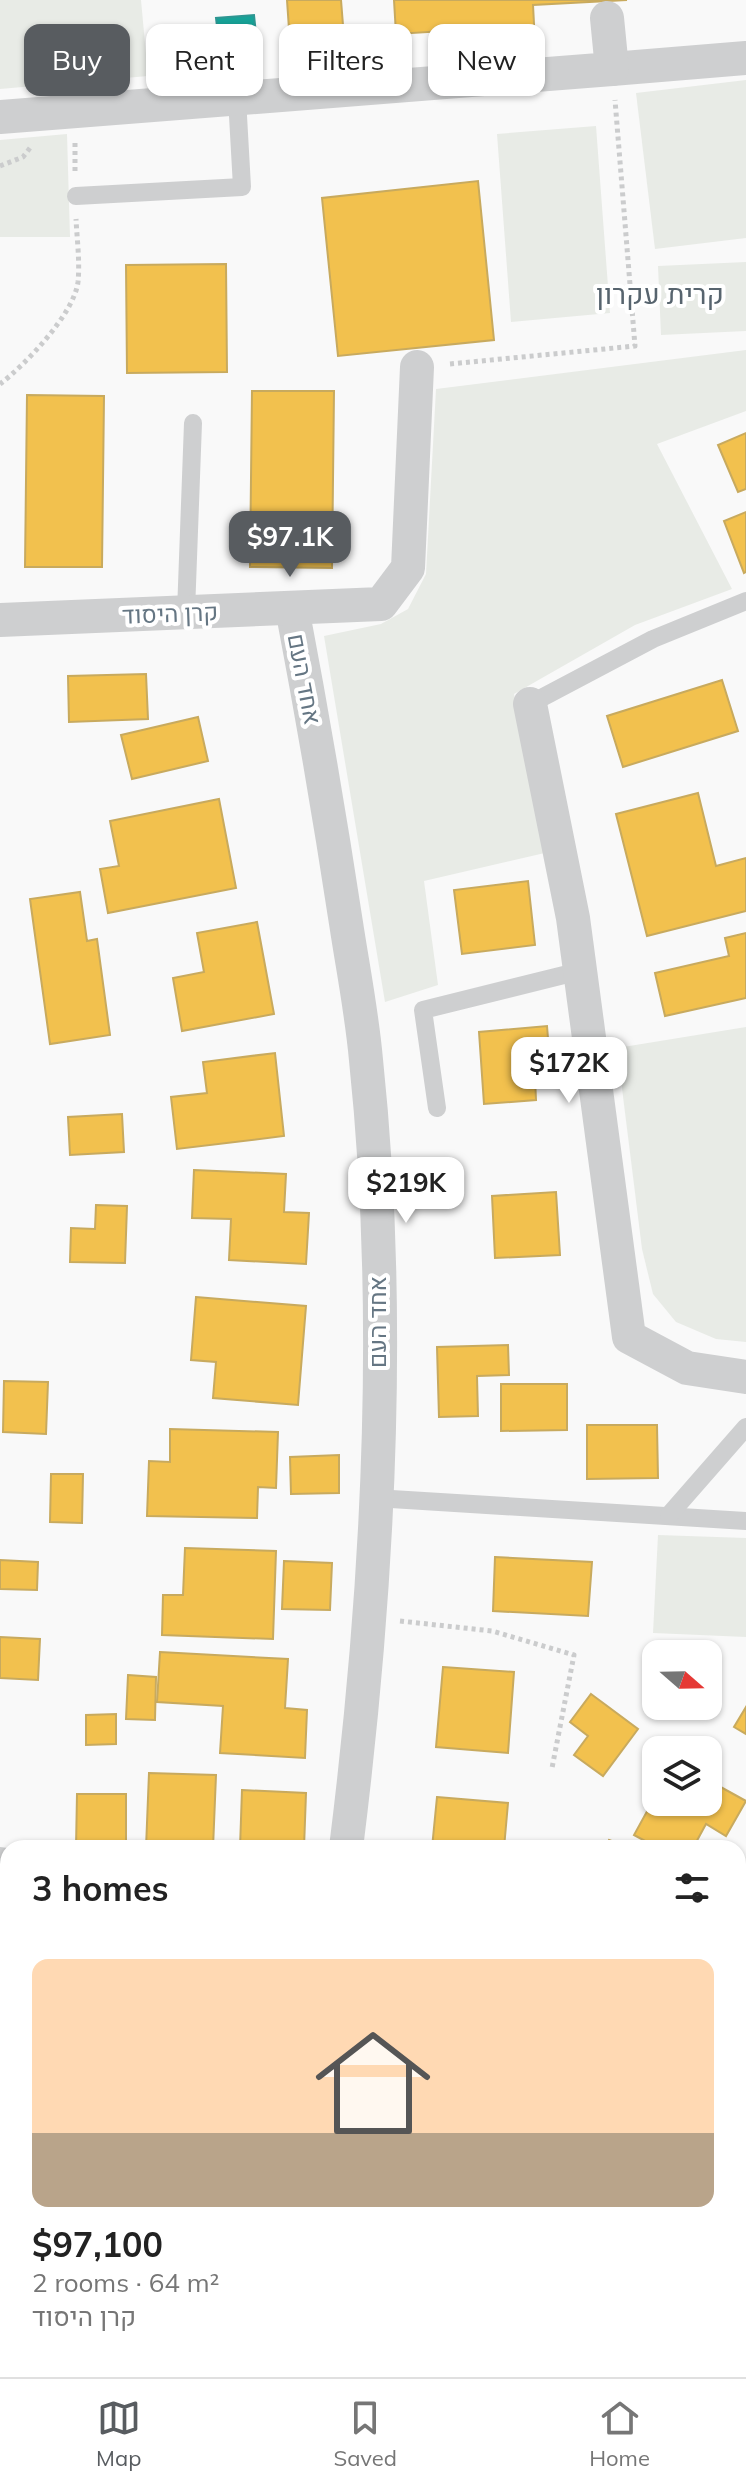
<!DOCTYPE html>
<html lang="en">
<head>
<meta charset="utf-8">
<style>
  body { margin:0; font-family:Mulish,Heebo,sans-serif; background:#f2f2f2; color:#222; height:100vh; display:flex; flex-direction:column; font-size:30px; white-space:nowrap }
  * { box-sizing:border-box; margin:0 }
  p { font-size:26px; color:#767676 }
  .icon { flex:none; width:44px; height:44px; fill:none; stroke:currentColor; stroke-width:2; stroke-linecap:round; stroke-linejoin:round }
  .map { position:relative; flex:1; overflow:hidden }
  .details { position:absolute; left:0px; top:1840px; width:746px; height:538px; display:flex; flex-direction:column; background:#fff; border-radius:24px 24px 0 0; box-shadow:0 2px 6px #0004 }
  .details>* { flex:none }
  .top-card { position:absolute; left:24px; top:24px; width:698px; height:72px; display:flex; gap:16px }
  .needle { width:52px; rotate:110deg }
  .fabs { position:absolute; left:642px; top:1640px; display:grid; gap:16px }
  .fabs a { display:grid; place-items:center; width:80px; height:80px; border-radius:16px; background:#fff; box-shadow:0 2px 6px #0004; font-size:40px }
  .price { position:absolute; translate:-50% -68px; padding:0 18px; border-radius:16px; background:#fff; color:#222; font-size:26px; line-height:52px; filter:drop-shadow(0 2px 4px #0008) }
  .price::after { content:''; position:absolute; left:50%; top:48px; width:24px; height:18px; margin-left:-12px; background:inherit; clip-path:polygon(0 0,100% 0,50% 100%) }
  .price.current { background:#585c60; color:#fff }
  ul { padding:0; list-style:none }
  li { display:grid; align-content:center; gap:16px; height:424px; padding:0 32px }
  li+li { border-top:2px solid #e0e0e0 }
  li span { display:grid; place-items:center; height:248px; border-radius:16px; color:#555 }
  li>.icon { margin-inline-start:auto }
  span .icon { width:144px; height:144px; fill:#fffc; stroke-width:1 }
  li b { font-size:34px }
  h2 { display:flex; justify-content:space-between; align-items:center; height:96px; padding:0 32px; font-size:34px }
  .chip { padding:0 28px; border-radius:16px; background:#fff; box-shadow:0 2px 6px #0004; font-size:28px; line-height:72px }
  .chip.current { background:#585c60; color:#fff }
  .tabs { display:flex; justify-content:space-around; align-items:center; height:112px; border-top:2px solid #e0e0e0; background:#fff; font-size:22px; color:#767676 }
  .tabs a { display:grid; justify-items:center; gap:4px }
  .tabs .current { color:#585c60 }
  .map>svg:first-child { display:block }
  .green { fill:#e8ebe6 }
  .homes { fill:#f2c14e; stroke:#c8aa5e; stroke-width:2 }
  .public { fill:#17a398; stroke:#2e9692; stroke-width:2 }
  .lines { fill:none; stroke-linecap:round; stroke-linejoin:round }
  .path { stroke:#cbcccd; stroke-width:5; stroke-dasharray:4 4; stroke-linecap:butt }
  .lane { stroke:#cecfd0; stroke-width:18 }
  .street { stroke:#cecfd0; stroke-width:34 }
  .labels { text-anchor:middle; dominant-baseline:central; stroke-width:8; stroke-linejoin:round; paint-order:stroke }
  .street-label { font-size:24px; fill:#657683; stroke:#fff }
  .quarter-label { font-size:28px; fill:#57646e; stroke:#fff }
</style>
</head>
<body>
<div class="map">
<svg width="746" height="2377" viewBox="0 0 746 2377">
  <rect width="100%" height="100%" fill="#f9f9f9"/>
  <!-- green -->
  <g class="green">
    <path d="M0,0H141L148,76L0,89Z"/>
    <path d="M746,80V238L655,249L636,93Z"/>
    <path d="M596,126L610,313L511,322L497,134Z"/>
    <path d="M67,134L70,237H0V140Z"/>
    <path d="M746,262V331L661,335L658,266Z"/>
    <path d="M746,350V411L657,444L732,589L635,625L514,694L549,852L424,881L438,985L385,1002L324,636L381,624L408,609L426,574L436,389Z"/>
    <path d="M746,1027V1342L716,1339L676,1322L653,1294L642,1249L617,1048Z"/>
    <path d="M658,1535L746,1538V1637L653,1633Z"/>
    <path d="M0,1995H8V2355L0,2354Z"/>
    <path d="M241,2370H423V2377H348Z"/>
    <rect x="428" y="2370" width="138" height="7"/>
  </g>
  <!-- homes -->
  <g class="homes">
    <path d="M287,0H341L343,25L289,29Z"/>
    <path d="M394,0H627L533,5L535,43L445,48L444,31L396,34Z"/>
    <path d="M478,181L494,340L338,356L322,198Z"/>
    <path d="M226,264L227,372L127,373L126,265Z"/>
    <path d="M252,391H334L332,568L250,567Z"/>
    <path d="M27,395L104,396L102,567H25Z"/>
    <path d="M746,433V489L738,492L718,445Z"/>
    <path d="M746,512V572L744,573L724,521Z"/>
    <path d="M146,674L148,719L69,722L68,676Z"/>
    <path d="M722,680L738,731L623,767L607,716Z"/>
    <path d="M198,717L208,761L132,779L121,735Z"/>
    <path d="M698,793L716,866L746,858V911L647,936L616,814Z"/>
    <path d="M219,799L236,888L108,913L100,869L119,866L110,821Z"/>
    <path d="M528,881L535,945L462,954L454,890Z"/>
    <path d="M80,892L87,941L97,939L110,1035L50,1044L30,899Z"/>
    <path d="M257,922L274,1014L182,1031L173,978L204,972L197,933Z"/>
    <path d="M746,933V998L665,1016L655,973L729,956L725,938Z"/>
    <path d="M547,1026L551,1076L535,1078L536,1100L484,1104L479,1032Z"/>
    <path d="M275,1053L284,1136L177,1149L171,1097L207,1093L203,1062Z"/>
    <path d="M122,1114L124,1152L70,1155L68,1117Z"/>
    <path d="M194,1170L286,1174L284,1212L309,1213L306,1264L229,1260L231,1219L192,1218Z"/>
    <path d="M556,1192L560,1255L495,1258L492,1196Z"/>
    <path d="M96,1205L127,1206L125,1263L70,1262L71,1228L95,1229Z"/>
    <path d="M196,1297L306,1306L298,1405L213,1398L216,1362L191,1360Z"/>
    <path d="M508,1345L509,1375L477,1376L478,1416L439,1417L437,1347Z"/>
    <path d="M4,1381L48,1382L46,1434L3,1432Z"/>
    <path d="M501,1384H567V1430L501,1431Z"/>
    <path d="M587,1425H657L658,1478L587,1479Z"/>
    <path d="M170,1429L278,1432L276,1488L258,1487L257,1518L147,1516L149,1461L170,1462Z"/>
    <path d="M339,1455V1493L291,1494L290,1457Z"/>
    <path d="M51,1474H83L82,1523L50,1522Z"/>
    <path d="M185,1548L276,1551L273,1639L162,1635L163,1595H183Z"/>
    <path d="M495,1557L592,1562L588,1616L493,1611Z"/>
    <path d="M0,1560L38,1562L37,1590L0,1589Z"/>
    <path d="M284,1561L332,1563L330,1610L282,1609Z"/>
    <path d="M0,1637L40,1639L38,1680L0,1678Z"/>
    <path d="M160,1652L288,1659L285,1708L307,1710L305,1758L220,1753L223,1706L157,1702Z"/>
    <path d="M443,1667L514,1672L508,1753L436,1747Z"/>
    <path d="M128,1675L156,1677L155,1720L126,1719Z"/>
    <path d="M591,1694L638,1729L603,1776L574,1755L588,1736L570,1722Z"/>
    <path d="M746,1707V1734L734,1727Z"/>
    <path d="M116,1714V1744L86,1745V1715Z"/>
    <path d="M149,1773L216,1775L213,1848H146Z"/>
    <path d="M708,1780L746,1801L726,1836L706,1824L693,1848H658L634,1835L656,1795V1802H708Z"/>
    <path d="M242,1790L306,1793L304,1848H240Z"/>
    <path d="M77,1794H126V1848H76Z"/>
    <path d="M437,1797L508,1803L504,1848H432Z"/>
    <path d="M609,1840L630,1848H606Z"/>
    <path d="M738,2065L746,2067V2128L738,2126Z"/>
    <rect x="662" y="2370" width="75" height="7"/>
  </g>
  <!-- public -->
  <path class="public" d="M254,15L260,72L171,82L167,40L218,35L216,18Z"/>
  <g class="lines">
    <!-- path -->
    <g class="path">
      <path d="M75,143V173"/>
      <path d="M0,166L23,157L30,148"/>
      <path d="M450,364L635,346L615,100"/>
      <path d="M0,384C25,365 74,314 78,282C80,262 77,239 76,219"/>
      <path d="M400,1621L492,1631L574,1655L552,1768"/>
    </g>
    <!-- lane -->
    <g class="lane">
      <path d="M76,196L242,187L237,98"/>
      <path d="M186,612L193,423"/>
      <path d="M530,704L653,639L746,601"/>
      <path d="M437,1108L423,1010L580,971"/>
      <path d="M375,1498L746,1521"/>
      <path d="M669,1515L746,1427"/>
    </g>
    <!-- street -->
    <g class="street">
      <path d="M612,69L746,58"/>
      <path d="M0,117L612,69L607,18"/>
      <path d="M292,608C312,713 330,818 346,923C353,969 362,1014 366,1060C393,1316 378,1593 346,1848"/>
      <path d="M0,620L381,604L408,568L417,367"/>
      <path d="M530,704L573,918L629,1337L687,1368L746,1377"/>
      <path d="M0,1864L8,1865"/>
      <path d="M738,1971L746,1972"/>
      <path d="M606,2370L607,2377"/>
    </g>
  </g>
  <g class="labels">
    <!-- street labels -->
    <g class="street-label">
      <text transform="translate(170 613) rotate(-2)">קרן היסוד</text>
      <text transform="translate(305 679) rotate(79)">אחד העם</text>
      <text transform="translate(377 1322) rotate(-90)">אחד העם</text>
    </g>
    <!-- quarter labels -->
    <g class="quarter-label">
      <text x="660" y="293">קרית עקרון</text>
    </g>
  </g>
</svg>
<div class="fabs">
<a><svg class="needle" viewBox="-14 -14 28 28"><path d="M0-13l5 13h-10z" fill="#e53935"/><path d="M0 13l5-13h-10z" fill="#767676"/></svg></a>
<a><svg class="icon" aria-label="layers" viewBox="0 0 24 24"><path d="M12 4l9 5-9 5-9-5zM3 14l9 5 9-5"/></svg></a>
</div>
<b class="price current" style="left:290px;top:579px">$97.1K</b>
<b class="price" style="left:569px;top:1105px">$172K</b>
<b class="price" style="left:406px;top:1225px">$219K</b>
<div class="top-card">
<a class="chip current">Buy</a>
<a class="chip">Rent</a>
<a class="chip">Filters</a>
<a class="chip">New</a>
</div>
<section class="details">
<h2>3 homes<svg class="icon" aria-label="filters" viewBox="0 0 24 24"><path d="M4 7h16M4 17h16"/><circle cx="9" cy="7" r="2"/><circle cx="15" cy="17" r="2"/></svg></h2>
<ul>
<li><span style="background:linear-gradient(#ffd9b3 70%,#b9a48a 0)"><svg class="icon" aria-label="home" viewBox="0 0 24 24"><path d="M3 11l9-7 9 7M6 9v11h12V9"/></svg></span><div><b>$97,100</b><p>2 rooms · 64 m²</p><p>קרן היסוד</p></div></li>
</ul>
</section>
</div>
<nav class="tabs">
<a class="current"><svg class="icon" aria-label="map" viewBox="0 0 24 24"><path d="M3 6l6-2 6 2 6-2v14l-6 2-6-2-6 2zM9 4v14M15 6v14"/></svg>Map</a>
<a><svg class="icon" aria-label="saved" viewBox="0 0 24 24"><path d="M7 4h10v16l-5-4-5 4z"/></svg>Saved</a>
<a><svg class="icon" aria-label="home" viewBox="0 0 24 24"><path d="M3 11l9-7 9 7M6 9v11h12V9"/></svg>Home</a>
</nav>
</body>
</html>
